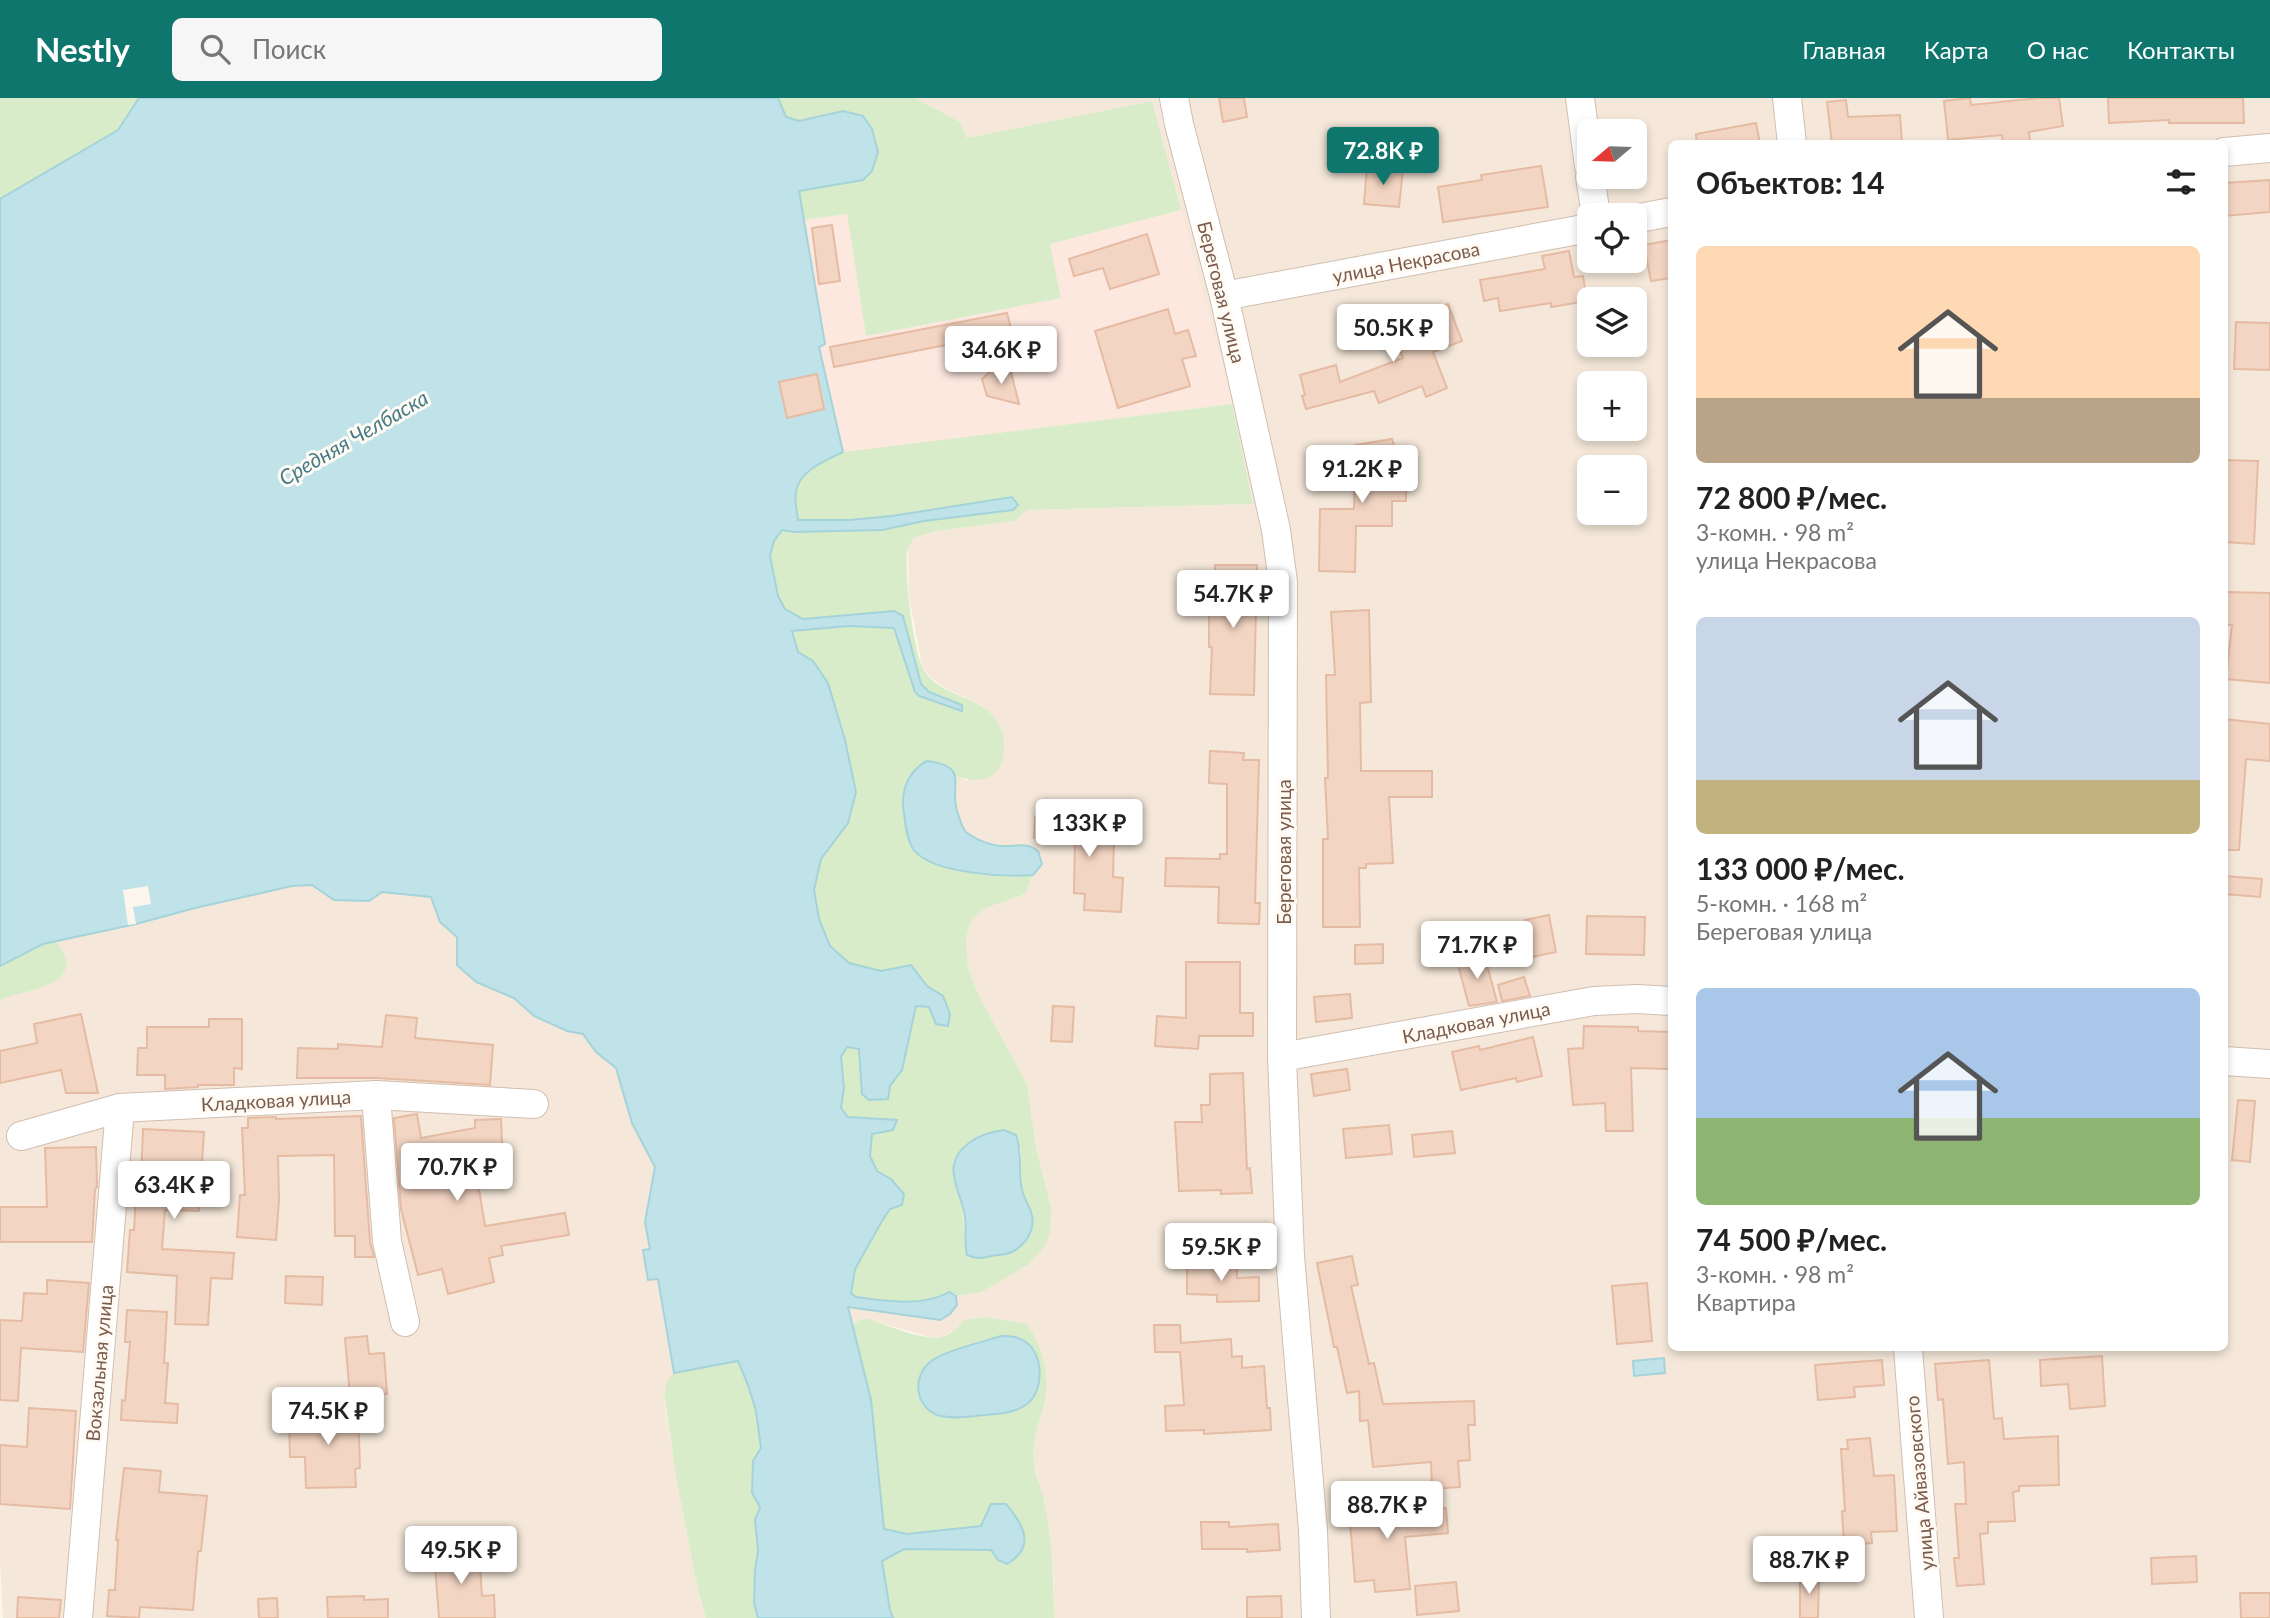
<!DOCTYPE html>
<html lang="ru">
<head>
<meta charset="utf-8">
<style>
  body { margin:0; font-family:Lato,sans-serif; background:#f6f6f6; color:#222; height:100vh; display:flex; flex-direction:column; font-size:26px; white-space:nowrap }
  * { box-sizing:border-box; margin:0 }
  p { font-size:23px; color:#767676 }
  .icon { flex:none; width:38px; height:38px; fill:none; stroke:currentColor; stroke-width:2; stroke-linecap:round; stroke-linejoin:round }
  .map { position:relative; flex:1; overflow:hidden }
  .sheet { position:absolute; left:1668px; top:42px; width:560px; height:1211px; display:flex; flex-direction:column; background:#fff; border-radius:10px; box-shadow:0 4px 10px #0003 }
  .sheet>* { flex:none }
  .needle { width:46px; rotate:251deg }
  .buttons { position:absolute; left:1577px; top:21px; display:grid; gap:14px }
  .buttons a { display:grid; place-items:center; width:70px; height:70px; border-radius:10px; background:#fff; box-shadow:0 4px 10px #0003; font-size:35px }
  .price { position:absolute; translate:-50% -60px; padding:0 16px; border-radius:7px; background:#fff; color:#222; font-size:23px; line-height:46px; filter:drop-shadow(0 2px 4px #0008) }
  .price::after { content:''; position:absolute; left:50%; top:42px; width:21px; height:16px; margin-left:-10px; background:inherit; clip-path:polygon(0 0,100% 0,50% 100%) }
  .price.active { background:#0f766e; color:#fff }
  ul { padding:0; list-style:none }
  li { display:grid; align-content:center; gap:14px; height:371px; padding:0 28px }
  li span { display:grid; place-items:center; height:217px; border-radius:10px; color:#555 }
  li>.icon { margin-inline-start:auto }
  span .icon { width:126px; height:126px; fill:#fffc; stroke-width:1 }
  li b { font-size:30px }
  h2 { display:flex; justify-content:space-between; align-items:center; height:84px; padding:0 28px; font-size:30px }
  header { display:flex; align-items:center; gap:42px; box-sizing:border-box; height:98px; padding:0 35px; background:#0f766e; color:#fff }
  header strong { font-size:33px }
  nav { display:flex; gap:38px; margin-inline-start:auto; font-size:24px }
  .search { width:490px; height:63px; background:#f6f6f6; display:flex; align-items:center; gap:18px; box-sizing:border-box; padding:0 24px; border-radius:10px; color:#767676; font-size:26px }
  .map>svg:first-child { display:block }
  .residential { fill:#f5e8da; fill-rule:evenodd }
  .commercial { fill:#fde8e0 }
  .green { fill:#d8ecc9; fill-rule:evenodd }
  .water { fill:#bfe3e8; stroke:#a5d3da; stroke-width:2 }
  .pier { fill:#fdf6ec }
  .building { fill:#f3d5c3; stroke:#e6bba3; stroke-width:2 }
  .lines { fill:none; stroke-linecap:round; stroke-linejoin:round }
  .minor-casing { stroke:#d1beb0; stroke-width:30 }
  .minor { stroke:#fff; stroke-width:28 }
  .labels { text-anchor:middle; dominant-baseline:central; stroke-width:6; stroke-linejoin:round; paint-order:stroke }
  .street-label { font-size:19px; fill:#7a5c4d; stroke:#fffaf3 }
  .water-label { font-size:21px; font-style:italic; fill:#437c86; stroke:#fffaf3 }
</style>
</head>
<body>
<header>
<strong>Nestly</strong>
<div class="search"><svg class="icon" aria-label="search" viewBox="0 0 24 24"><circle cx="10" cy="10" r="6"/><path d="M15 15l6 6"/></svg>Поиск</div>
<nav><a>Главная</a><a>Карта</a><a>О нас</a><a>Контакты</a></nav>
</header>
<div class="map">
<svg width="2270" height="1520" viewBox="0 0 2270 1520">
  <rect width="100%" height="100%" fill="#fdf6ec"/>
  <!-- residential -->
  <g class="residential">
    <path d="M915,0H2270V1520H1054V1480L1045,1405L1034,1367L1033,1347L1044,1305L1027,1226L987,1219L964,1222L954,1232L942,1239H928L869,1221H861L852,1227L848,1208L940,1222L957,1208L956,1198L981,1194L1002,1180L1051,1109L1036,1050L1027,986L979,898L968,870L966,840L972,821L986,810L1025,796L1033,777L1042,766L1028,746L1005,749L983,743L964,733L954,708L955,678L968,683L994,619L979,606L943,589L931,580L922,568L909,498L908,449L913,440L937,433L1013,423L1026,412L1253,406L1232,306L1152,3L967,40L960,24ZM1589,33H1634V79H1589ZM1671,46H2224V1250H1671ZM1589,117H1634V163H1589ZM1589,201H1634V247H1589ZM1589,285H1634V331H1589ZM1589,369H1634V415H1589Z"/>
    <path d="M312,787L334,802L369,803L382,794L431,799L440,824L457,838L514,900L534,918L567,933L583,936L596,954L616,970L625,996L655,1069L645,1124L650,1151L644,1152L658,1180L674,1275L667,1283L664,1296L666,1316L697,1487L706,1520H3L0,1465V867L43,846L136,826L195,810L292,788Z"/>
  </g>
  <!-- commercial -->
  <path class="commercial" d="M1181,112L1232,306L843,354L819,249L804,122L847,116L866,238L1061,200L1050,146Z"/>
  <!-- green -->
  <g class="green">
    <path d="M0,0H139L118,32L0,101Z"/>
    <path d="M778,0H915L960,24L967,40L1152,3L1181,112L1050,146L1061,200L866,238L847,116L804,122L799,93L843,13L799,23L786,19Z"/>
    <path d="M1232,306L1253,406L1027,412L1014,423L937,433L913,440C913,442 909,448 908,450C903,469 913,549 922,568C923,571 928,578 931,581C949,598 979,600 995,620C1002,630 1004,639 1004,650C1004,681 981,687 955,678L952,670L902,696L1010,779L1033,777L1025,796L986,810L972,821L966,840L968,870L979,898L1027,986L1036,1050L1051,1109L1050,1134L1045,1148L1029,1166L981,1194L956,1198L948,1194C923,1209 884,1203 856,1199L851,1195L855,1171L882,1123L891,1111L902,1107L891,1081L877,1073L870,1058L872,1036L893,1032L897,1022L848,1019L841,1010L844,990L841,959L847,949L859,951L861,969L890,988L902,972L916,908L929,909L943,898L927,888L911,867L881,873L849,865L830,848L819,820L814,792L821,760L848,725L856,694L845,642L828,585L813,563L798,554L792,532L849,528L894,530L919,598L961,612L962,607L929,594L921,586L903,518L894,513L803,521L785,511L778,498L770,458L774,443L782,432L794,434L882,432L924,423L962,418L999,401L892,418L849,422H798C797,413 794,402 796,393C799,372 827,362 843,354ZM1021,1050L1022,1099L1031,1113L1009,1157L993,1158L964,1146C967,1115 956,1094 953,1063Z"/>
    <path d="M56,843C59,848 63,853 65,858C76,888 23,893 4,900L0,904V868L43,846Z"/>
    <path d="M987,1219L1027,1226C1042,1248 1050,1275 1045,1303C1040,1324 1031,1343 1034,1366C1036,1380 1043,1393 1045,1407C1052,1445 1054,1482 1054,1520H893L890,1512L882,1463L904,1451L991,1452L998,1462L991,1406L982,1428L907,1436L884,1432L871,1302L852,1227L861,1221H869C887,1227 923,1243 941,1239C951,1237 958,1229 964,1222Z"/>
    <path d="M738,1263L748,1287L756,1313L761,1350L753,1363L752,1395L760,1409L755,1422L758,1453L755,1473L754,1505L758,1520H706L697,1487L677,1383L664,1296L667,1283L674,1275Z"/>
  </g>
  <!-- water -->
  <g class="water">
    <path d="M139,0H778L786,19L799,23L843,13L863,18L872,31L878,54L872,73L863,82L799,93L825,246L819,249L843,354C827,362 800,372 796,393C794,402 797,413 798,422H849L892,418L1012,399L1018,407L1013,412L924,423L882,432L794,434L782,432L774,443L770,458L778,498L785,511L803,521L894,513L903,518L921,586L929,594L962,607V613L919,598L915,594L894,530L849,528L792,533L798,554L813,563L828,585L845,642L856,694L848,725L821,761L814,792L819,821L830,848L849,865L881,873L911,867L927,888L943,898L950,916L948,928L936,926L929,909L916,908L902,972L890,988L888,1001L869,1002L862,996L859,951L847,949L841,959L844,990L841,1010L848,1019L897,1022L893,1032L872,1036L870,1058L877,1073L891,1081L904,1096L902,1107L890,1111L882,1123L855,1171L851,1195L856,1199C884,1203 923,1209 949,1194L956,1198L957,1207L950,1216L940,1222L848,1209L871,1302L884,1431L907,1436L981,1428L991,1406H1006C1024,1427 1036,1449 1007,1466L998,1462L991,1452L904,1451L882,1463L890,1512L893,1520H758L754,1505L755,1473L758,1453L755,1422L760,1409L752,1395L753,1363L761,1350L756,1313L748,1287L738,1263L674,1275L658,1181L648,1182L643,1152L650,1151L645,1124L655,1069L632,1025L616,970L596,954L583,936L567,933L534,918L514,900L476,884L457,867V839L440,824L431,799L382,794L369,803L334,802L312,787L292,788L195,810L136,826L43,846L0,868V101L118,32Z"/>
    <path d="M927,663C973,669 946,688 959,719C961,724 962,730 966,734C976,742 994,749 1007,748C1022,748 1025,744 1038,753L1042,766L1033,777C1005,779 931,776 913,751C906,740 905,721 903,708C902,689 910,672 927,663Z"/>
    <path d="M1004,1032L1016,1037C1022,1053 1019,1069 1021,1086C1022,1097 1026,1102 1030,1111C1039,1133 1021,1156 999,1157C985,1158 981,1163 967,1157C963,1142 968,1128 964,1114C958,1087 941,1066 969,1045C979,1037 990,1034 1004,1032Z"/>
    <path d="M1001,1238C1010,1238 1018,1238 1026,1244C1044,1257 1044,1293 1027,1306C1013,1317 992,1316 975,1318C963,1319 949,1321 937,1317C915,1308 912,1279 930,1264C943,1253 983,1244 1001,1238Z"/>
    <path d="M1664,1260L1665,1275L1634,1278L1633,1263Z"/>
  </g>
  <!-- pier -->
  <path class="pier" d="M148,788L151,806L133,809L136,826L128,827L123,792Z"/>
  <!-- building -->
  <g class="building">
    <path d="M1219,0H1244L1247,19L1223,24Z"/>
    <path d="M1970,0L1971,7L2039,0H2059L2063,28L2029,34L2030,44L2003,46L2002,37L1948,42L1944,3Z"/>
    <path d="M2108,0H2243L2244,25H2169V22L2109,25Z"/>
    <path d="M1846,2L1848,19L1900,17L1902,46H1832L1827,4Z"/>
    <path d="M1756,25L1760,46H1697L1696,36Z"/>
    <path d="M1367,68L1403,72L1399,109L1364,106Z"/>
    <path d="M1541,68L1548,109L1443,124L1438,89L1482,82L1481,77Z"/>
    <path d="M2270,82V114L2224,118V85Z"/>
    <path d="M832,127L840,183L819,186L812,130Z"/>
    <path d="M1147,136L1159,176L1110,191L1103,170L1074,178L1069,161Z"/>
    <path d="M1671,142V180L1651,183L1644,147Z"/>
    <path d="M1569,153L1574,179L1583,178L1587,203L1551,209V205L1500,213L1498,200L1484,203L1480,182L1545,171L1542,158Z"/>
    <path d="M1448,206L1462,243L1433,254L1447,290L1426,299L1422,288L1379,305L1374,293L1306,311L1302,298L1305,297L1300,277L1336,267L1340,284L1403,260L1389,227L1412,216L1414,220Z"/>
    <path d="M1168,211L1175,236L1188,232L1196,258L1182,261L1190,288L1118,310L1095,233Z"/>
    <path d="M1007,215L1012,234L834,269L830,249Z"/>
    <path d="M2236,224L2270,225V272L2234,271Z"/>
    <path d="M994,270L1011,274L1019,306L987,298L982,281Z"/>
    <path d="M817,276L824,311L787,320L779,284Z"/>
    <path d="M1392,341L1404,379H1406V403H1392V428H1356L1355,474L1319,473L1320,411H1354L1355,347Z"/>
    <path d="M2224,362L2258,363L2254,446L2224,444Z"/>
    <path d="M1215,467H1257L1254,597L1210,596L1212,549H1209V505H1215Z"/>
    <path d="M2226,494L2270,495V585L2226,581L2232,527H2225Z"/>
    <path d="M1369,512L1371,604L1360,605L1361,673H1432V699H1389L1393,765L1366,766V770H1359L1360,829H1323V741H1328L1325,680H1328L1326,577H1335L1331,514Z"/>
    <path d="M2224,621L2270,626V663L2246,661L2239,752H2224Z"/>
    <path d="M1210,653L1244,655L1243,662H1259L1255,805H1260L1259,826L1218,825L1219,789L1165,788L1166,760L1220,761V756H1227V686L1209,685Z"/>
    <path d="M1035,719L1119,724L1118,742H1114L1113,779L1123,780L1121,814L1084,812L1085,796L1074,795L1075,742L1034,740Z"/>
    <path d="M2224,778L2262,781L2260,799L2224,796Z"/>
    <path d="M1549,817L1556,854L1532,859L1525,822Z"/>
    <path d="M1587,818L1645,819L1644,857L1586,856Z"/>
    <path d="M1383,846V865L1355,866V847Z"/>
    <path d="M1484,856L1497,904L1469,908L1457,863Z"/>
    <path d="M1186,864H1240V915H1253V938H1199L1198,951L1155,948L1157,918L1186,920Z"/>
    <path d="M1524,879L1530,898L1502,903L1498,887Z"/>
    <path d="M1350,896L1352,920L1316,924L1314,899Z"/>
    <path d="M1053,908L1074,909L1072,944L1051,943Z"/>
    <path d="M81,916L98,995H66L61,972L0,985V953L37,945L34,926Z"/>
    <path d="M386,917L417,920L415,940L493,947L490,987L377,980H297L298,950L338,951V946L382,949Z"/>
    <path d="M209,921H242V971L234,970V987H198V989L165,991V977H137L138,950H147V929H209Z"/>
    <path d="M1584,928L1638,929V933L1671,934V971L1631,970L1633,1033H1606L1605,1005L1573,1007L1568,951L1583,950Z"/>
    <path d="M1533,939L1542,978L1517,984L1516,980L1461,992L1452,954L1479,948L1480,952Z"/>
    <path d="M1347,971L1350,992L1314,998L1311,976Z"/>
    <path d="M1243,975L1247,1071L1250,1070L1252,1095L1221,1096V1092L1179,1093L1175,1024H1202L1201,1007H1210V976Z"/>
    <path d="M2238,1002L2255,1003L2250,1064L2232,1062Z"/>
    <path d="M417,1016L421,1040L475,1030V1022L501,1021L503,1065L475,1067L485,1128L565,1115L569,1137L501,1148L503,1157L489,1160L494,1184L448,1196L442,1171L418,1177L401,1111L394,1020Z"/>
    <path d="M361,1018L370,1144L374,1159H355V1138H335L334,1057L278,1058L279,1102L276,1142L237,1139L240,1097H245L242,1030H248V1020L276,1019V1021Z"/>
    <path d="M1389,1027L1392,1056L1346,1060L1343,1031Z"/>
    <path d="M143,1031L204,1034L199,1113L165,1112L162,1151L234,1155L232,1181L211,1180L208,1227L175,1226L177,1178L127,1174L130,1132H134L137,1078L141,1079Z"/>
    <path d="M1452,1033L1455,1055L1414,1059L1412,1037Z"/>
    <path d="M96,1049L97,1089L95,1091L92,1144H0V1109H47L45,1050Z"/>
    <path d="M1352,1158L1358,1187L1351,1188L1369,1266L1374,1265L1383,1306L1474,1303L1475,1327H1468L1470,1362L1458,1363L1460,1389L1432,1391L1431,1364L1373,1369L1368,1322L1360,1323L1359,1293L1347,1295L1337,1249H1334L1317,1165Z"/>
    <path d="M1187,1164L1208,1165V1169L1237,1168V1180L1259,1179V1203L1217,1204V1197L1187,1196Z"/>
    <path d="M286,1178L323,1179L322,1207L285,1205Z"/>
    <path d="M47,1182L89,1185L83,1254L21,1250L18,1303L0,1302V1222L22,1223L24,1195L47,1196Z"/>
    <path d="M1647,1185L1652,1243L1617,1246L1612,1188Z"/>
    <path d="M127,1212L167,1214L164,1265H168L165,1305L178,1306L177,1325L121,1322L122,1302L125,1303L130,1244H125Z"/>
    <path d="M1154,1227H1180L1181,1245L1231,1241L1232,1259L1242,1258V1270L1264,1268L1267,1310H1270L1271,1332L1204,1336V1332L1166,1333L1165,1308L1184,1307L1180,1254H1155Z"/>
    <path d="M367,1238L369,1256L384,1255L387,1296L350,1298L345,1240Z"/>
    <path d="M2102,1258L2105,1308L2070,1311L2068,1286L2041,1288L2040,1262Z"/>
    <path d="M1882,1262L1884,1287L1854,1289L1855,1299L1818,1302L1815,1267Z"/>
    <path d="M1989,1262L1994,1321L2002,1320L2004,1341L2058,1338L2059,1387L2019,1388V1393L2013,1394L2015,1423L1988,1424V1435L1980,1436L1984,1486L1957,1488L1954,1460H1959L1955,1406H1966L1964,1364L1948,1366L1943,1301L1938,1302L1935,1266Z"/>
    <path d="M358,1308L360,1370L355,1371L356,1389L306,1390L305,1359H290L289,1324L315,1323V1309Z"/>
    <path d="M29,1310L76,1313L70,1411L0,1406V1347L27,1349Z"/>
    <path d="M1870,1340L1874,1378L1894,1377L1897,1433L1871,1434L1872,1445L1844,1447L1842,1413H1845L1841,1351H1848L1847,1342Z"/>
    <path d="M124,1370L161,1373L159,1394L207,1398L201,1453H198L193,1512L140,1509L139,1520L107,1518L109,1492H115L118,1442H116Z"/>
    <path d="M1366,1394L1368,1416L1446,1410L1448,1435L1405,1439L1410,1491L1375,1494L1374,1482L1355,1484L1350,1425H1345L1343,1396Z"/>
    <path d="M1201,1424H1229V1429L1278,1426L1280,1452L1247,1454V1451H1202Z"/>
    <path d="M479,1452L482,1498L494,1497L495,1520H439L434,1455Z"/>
    <path d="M2196,1458L2197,1484L2152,1486L2151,1460Z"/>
    <path d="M1819,1476L1818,1520H1800V1477Z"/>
    <path d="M1456,1484L1459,1513L1417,1517L1415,1488Z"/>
    <path d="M2240,1495H2270V1520H2241Z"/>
    <path d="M364,1498V1502L388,1501V1520H328L327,1499Z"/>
    <path d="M1281,1498L1282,1520H1247V1499Z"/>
    <path d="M18,1499L61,1502L59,1520H17Z"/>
    <path d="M277,1500L278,1520H259L258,1501Z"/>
  </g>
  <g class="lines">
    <!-- minor casing -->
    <g class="minor-casing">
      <g id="minor">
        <path d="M1174,0L1179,26L1224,198L1276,432L1283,484L1282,959L1290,1158L1313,1432L1316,1520"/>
        <path d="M1580,0L1589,68"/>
        <path d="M1787,0L1792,46"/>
        <path d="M2224,54L2270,50"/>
        <path d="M1590,79L1596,117"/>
        <path d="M1634,121L1671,114"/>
        <path d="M1224,198L1589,130"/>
        <path d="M1282,959L1594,903L1637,901L1671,903"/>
        <path d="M2224,963L2270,966"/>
        <path d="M376,997L387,1143L405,1224"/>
        <path d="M21,1038L120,1010L376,997L534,1006"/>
        <path d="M1908,1250L1929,1520"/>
        <path d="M78,1520L120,1010"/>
      </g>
    </g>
    <!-- minor -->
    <use href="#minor" class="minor"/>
  </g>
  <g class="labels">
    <!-- street labels -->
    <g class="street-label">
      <text transform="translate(1406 164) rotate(-11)">улица Некрасова</text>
      <text transform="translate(1222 194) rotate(76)">Береговая улица</text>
      <text transform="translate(1283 754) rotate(-90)">Береговая улица</text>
      <text transform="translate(1476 924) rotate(-11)">Кладковая улица</text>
      <text transform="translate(276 1002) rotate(-3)">Кладковая улица</text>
      <text transform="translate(99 1265) rotate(-85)">Вокзальная улица</text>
      <text transform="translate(1919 1385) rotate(-95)">улица Айвазовского</text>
    </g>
    <!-- water labels -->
    <g class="water-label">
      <text transform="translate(353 339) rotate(-30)">Средняя Челбаска</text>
    </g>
  </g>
</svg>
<div class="buttons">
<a><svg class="needle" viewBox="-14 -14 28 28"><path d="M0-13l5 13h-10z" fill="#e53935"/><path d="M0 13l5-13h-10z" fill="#767676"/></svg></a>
<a><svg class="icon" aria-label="locate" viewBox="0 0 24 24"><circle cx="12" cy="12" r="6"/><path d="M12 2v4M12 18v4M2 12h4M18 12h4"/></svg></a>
<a><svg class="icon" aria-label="layers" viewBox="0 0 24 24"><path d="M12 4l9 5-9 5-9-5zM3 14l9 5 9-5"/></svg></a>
<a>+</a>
<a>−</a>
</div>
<b class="price active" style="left:1383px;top:89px">72.8K ₽</b>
<b class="price" style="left:1393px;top:266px">50.5K ₽</b>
<b class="price" style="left:1001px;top:288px">34.6K ₽</b>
<b class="price" style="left:1362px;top:407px">91.2K ₽</b>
<b class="price" style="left:1233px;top:532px">54.7K ₽</b>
<b class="price" style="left:1089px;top:761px">133K ₽</b>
<b class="price" style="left:1477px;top:883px">71.7K ₽</b>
<b class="price" style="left:457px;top:1105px">70.7K ₽</b>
<b class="price" style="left:174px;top:1123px">63.4K ₽</b>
<b class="price" style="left:1221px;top:1185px">59.5K ₽</b>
<b class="price" style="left:328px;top:1349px">74.5K ₽</b>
<b class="price" style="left:1387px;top:1443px">88.7K ₽</b>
<b class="price" style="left:461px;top:1488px">49.5K ₽</b>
<b class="price" style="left:1809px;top:1498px">88.7K ₽</b>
<section class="sheet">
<h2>Объектов: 14<svg class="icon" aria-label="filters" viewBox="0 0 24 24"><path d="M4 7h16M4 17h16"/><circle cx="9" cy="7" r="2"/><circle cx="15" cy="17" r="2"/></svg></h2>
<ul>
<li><span style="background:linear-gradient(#ffd9b3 70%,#b9a48a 0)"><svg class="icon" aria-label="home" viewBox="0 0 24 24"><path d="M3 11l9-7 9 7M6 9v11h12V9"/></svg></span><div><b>72 800 ₽/мес.</b><p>3-комн. · 98 m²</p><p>улица Некрасова</p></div></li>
<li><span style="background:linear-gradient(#c9d6e8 75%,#c2b280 0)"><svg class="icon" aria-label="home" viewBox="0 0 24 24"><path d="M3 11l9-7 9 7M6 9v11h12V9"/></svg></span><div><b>133 000 ₽/мес.</b><p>5-комн. · 168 m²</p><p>Береговая улица</p></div></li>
<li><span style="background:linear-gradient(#a9c7e8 60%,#8fb573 0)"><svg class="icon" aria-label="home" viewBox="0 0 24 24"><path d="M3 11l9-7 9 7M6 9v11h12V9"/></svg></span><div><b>74 500 ₽/мес.</b><p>3-комн. · 98 m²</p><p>Квартира</p></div></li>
</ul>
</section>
</div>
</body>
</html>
